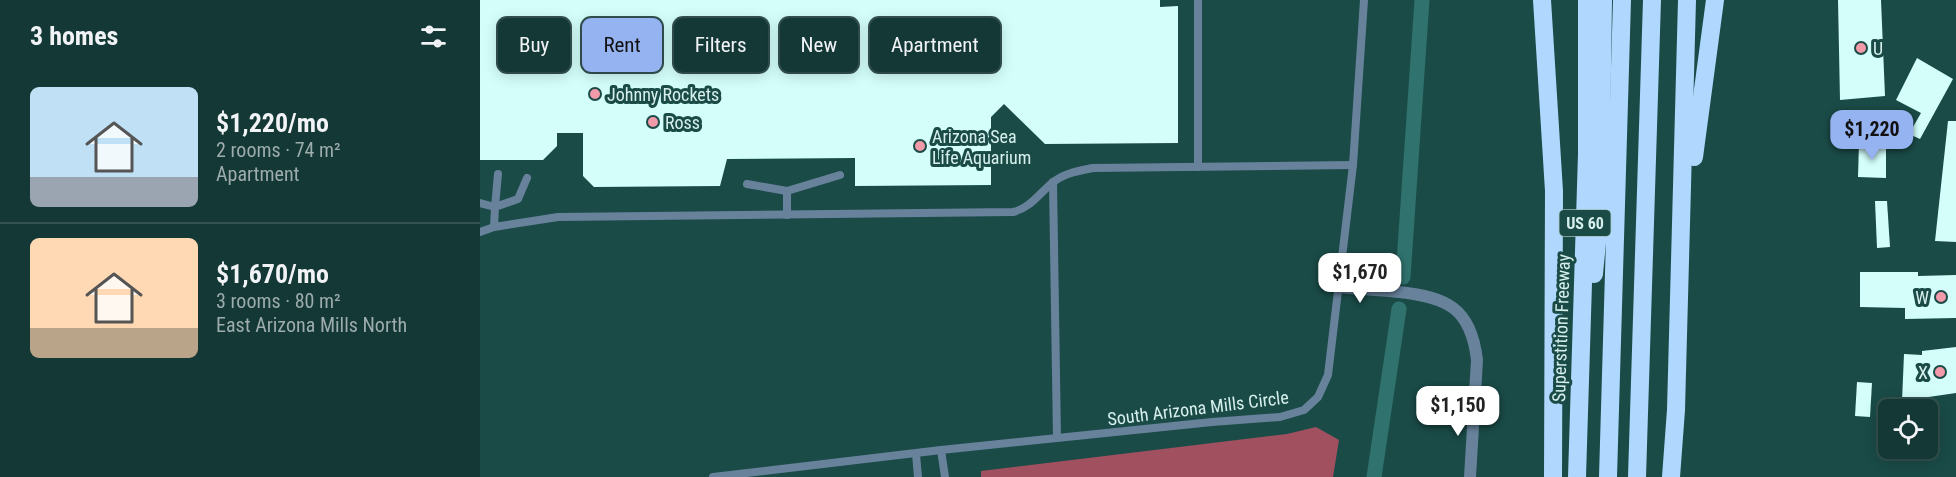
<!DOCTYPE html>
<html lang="en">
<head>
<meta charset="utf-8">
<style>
  body { margin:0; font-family:"Roboto Condensed",sans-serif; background:#214341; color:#f1f3f6; height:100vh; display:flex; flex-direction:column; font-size:22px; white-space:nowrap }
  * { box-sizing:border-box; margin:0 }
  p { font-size:20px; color:#9dacad }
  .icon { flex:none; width:33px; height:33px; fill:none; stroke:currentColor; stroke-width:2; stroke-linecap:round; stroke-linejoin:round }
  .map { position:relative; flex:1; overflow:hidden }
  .panel { display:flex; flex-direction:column; background:#143835; width:480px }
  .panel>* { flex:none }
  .banner { position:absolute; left:18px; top:18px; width:570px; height:54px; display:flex; gap:12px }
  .tools { position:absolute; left:1398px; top:399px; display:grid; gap:12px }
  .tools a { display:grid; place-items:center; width:60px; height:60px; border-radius:9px; background:#143835; box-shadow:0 3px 15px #0003,0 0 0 2px #335250; font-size:30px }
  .price { position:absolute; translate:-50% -51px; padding:0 14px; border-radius:12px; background:#fff; color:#222; font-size:20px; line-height:39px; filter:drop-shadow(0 2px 3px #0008) }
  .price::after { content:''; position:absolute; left:50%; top:36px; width:18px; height:14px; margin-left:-9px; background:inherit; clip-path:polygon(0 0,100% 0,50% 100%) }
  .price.current { background:#95b2f1; color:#111 }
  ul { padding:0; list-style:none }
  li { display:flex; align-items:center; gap:18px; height:150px; padding:0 30px }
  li+li { border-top:2px solid #335250 }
  li span { display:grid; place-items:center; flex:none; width:168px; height:120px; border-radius:9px; color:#555 }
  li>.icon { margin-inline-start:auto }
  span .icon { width:72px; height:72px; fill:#fffc; stroke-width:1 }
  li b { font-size:26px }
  h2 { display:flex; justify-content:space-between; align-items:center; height:72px; padding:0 30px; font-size:26px }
  .pill { padding:0 21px; border-radius:9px; background:#143835; box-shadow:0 3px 15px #0003,0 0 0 2px #335250; font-size:21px; line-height:54px }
  .pill.current { background:#95b2f1; color:#111 }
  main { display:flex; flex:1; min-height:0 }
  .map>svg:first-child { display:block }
  .green { fill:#a15060 }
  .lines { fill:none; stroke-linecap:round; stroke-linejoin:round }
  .canal { stroke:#30726d; stroke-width:15 }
  .building { fill:#d3fefa }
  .service { stroke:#68829c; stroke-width:8 }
  .minor { stroke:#68829c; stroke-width:12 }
  .motorway { stroke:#b0d7fd; stroke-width:18 }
  .poi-dot { fill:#f39aaa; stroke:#1a4b47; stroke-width:2 }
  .labels { text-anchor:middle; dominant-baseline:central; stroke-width:6; stroke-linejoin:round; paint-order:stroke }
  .shield { fill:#1a4b47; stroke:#9ebebb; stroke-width:1.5 }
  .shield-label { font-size:16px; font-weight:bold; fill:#d7f0ed }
  .poi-label { font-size:18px; fill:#d7f0ed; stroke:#1a4b47; text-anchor:start }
  .street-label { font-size:18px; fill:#d7f0ed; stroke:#1a4b47 }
</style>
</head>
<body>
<main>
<section class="panel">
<h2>3 homes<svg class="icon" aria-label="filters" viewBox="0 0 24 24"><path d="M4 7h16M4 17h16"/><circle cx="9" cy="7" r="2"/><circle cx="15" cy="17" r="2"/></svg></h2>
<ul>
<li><span style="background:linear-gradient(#bfe0f5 75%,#9aa5b1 0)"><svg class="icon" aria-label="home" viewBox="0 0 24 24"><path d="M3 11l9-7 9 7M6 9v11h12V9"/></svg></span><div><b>$1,220/mo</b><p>2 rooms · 74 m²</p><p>Apartment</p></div></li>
<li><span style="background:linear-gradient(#ffd9b3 75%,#b9a48a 0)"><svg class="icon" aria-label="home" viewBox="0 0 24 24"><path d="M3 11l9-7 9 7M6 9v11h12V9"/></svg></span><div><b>$1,670/mo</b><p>3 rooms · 80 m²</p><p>East Arizona Mills North</p></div></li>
</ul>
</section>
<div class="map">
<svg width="1476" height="477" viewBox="0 0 1476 477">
  <rect width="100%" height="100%" fill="#1a4b47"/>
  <!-- green -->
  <path class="green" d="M836,427L859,440L853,477H501V471L807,434Z"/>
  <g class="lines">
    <!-- canal -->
    <g class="canal">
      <path d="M923,277L942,0"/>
      <path d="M894,477L919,309"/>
    </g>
  </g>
  <!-- building -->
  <g class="building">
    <path d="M0,0H680V7L698,6V143L565,144L524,104L511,117V185L375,186V158L247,159L240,186L114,187L103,176V133H77V146L63,160H0Z"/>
    <path d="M1358,0H1401L1405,96L1360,100Z"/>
    <path d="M1437,58L1473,79L1440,139L1429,134L1441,113L1416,100Z"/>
    <path d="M1468,121H1476V242L1455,241Z"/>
    <path d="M1379,143L1406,144V178L1378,177Z"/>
    <path d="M1395,201H1407L1410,247L1397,248Z"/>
    <path d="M1380,272H1438V276L1476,275V318L1425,319V308L1380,307Z"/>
    <path d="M1476,347V393L1435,399L1434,401H1422L1424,354L1442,355V351Z"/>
    <path d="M1377,382L1392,383L1390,417L1375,416Z"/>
  </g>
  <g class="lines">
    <!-- service -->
    <g class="service">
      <path d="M718,0V167"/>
      <path d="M18,174L15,207L38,199L47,178"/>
      <path d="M573,182L577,438"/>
      <path d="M267,184L307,191"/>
      <path d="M0,203L15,207L14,227"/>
      <path d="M307,215V191L360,175"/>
      <path d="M0,232L14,227L78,217L533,212C550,208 559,194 572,183C584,173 598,171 613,168L873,165"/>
      <path d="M461,450L465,477"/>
      <path d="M436,454L438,477"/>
      <path d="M233,477L461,450L732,422L800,417L824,410L838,397L848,375L873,165L884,0"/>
    </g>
    <!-- minor -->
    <path class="minor" d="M859,287C879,289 899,290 919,292C967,297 991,308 997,360L990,477"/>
    <!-- motorway -->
    <g class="motorway">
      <path d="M1062,0L1074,191L1073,477"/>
      <path d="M1214,157L1235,0"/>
      <path d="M1114,274L1120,211L1123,0"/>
      <path d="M1097,477L1107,154V0"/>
      <path d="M1128,477L1142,0"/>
      <path d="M1157,477L1172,0"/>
      <path d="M1191,477L1196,410L1207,0"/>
    </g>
  </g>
  <!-- markers -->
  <g class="poi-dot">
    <circle cx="1381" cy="48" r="6"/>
    <circle cx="115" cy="94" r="6"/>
    <circle cx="173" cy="122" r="6"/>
    <circle cx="440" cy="146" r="6"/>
    <circle cx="1461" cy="297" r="6"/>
    <circle cx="1460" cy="372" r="6"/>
  </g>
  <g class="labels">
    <!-- shield labels -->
    <rect class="shield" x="1079.5" y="210" width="51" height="26" rx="4.5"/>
    <g class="shield-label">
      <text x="1105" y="223">US 60</text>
    </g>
    <!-- poi labels -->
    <g class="poi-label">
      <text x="1393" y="48">U</text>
      <text x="127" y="94">Johnny Rockets</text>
      <text x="185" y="122">Ross</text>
      <text x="452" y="136">Arizona Sea<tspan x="452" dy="21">Life Aquarium</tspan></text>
      <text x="1449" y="297" text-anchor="end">W</text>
      <text x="1448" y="372" text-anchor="end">X</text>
    </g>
    <!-- street labels -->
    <g class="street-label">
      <text transform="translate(1081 328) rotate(-88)">Superstition Freeway</text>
      <text transform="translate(718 408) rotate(-7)">South Arizona Mills Circle</text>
    </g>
  </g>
</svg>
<div class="tools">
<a><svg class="icon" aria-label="locate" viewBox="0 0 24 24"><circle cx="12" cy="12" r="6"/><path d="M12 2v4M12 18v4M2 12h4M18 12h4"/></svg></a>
</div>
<b class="price current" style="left:1392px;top:161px">$1,220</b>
<b class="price" style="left:880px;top:304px">$1,670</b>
<b class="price" style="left:978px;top:437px">$1,150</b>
<div class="banner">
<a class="pill">Buy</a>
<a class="pill current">Rent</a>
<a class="pill">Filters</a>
<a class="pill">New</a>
<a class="pill">Apartment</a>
</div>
</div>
</main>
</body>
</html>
